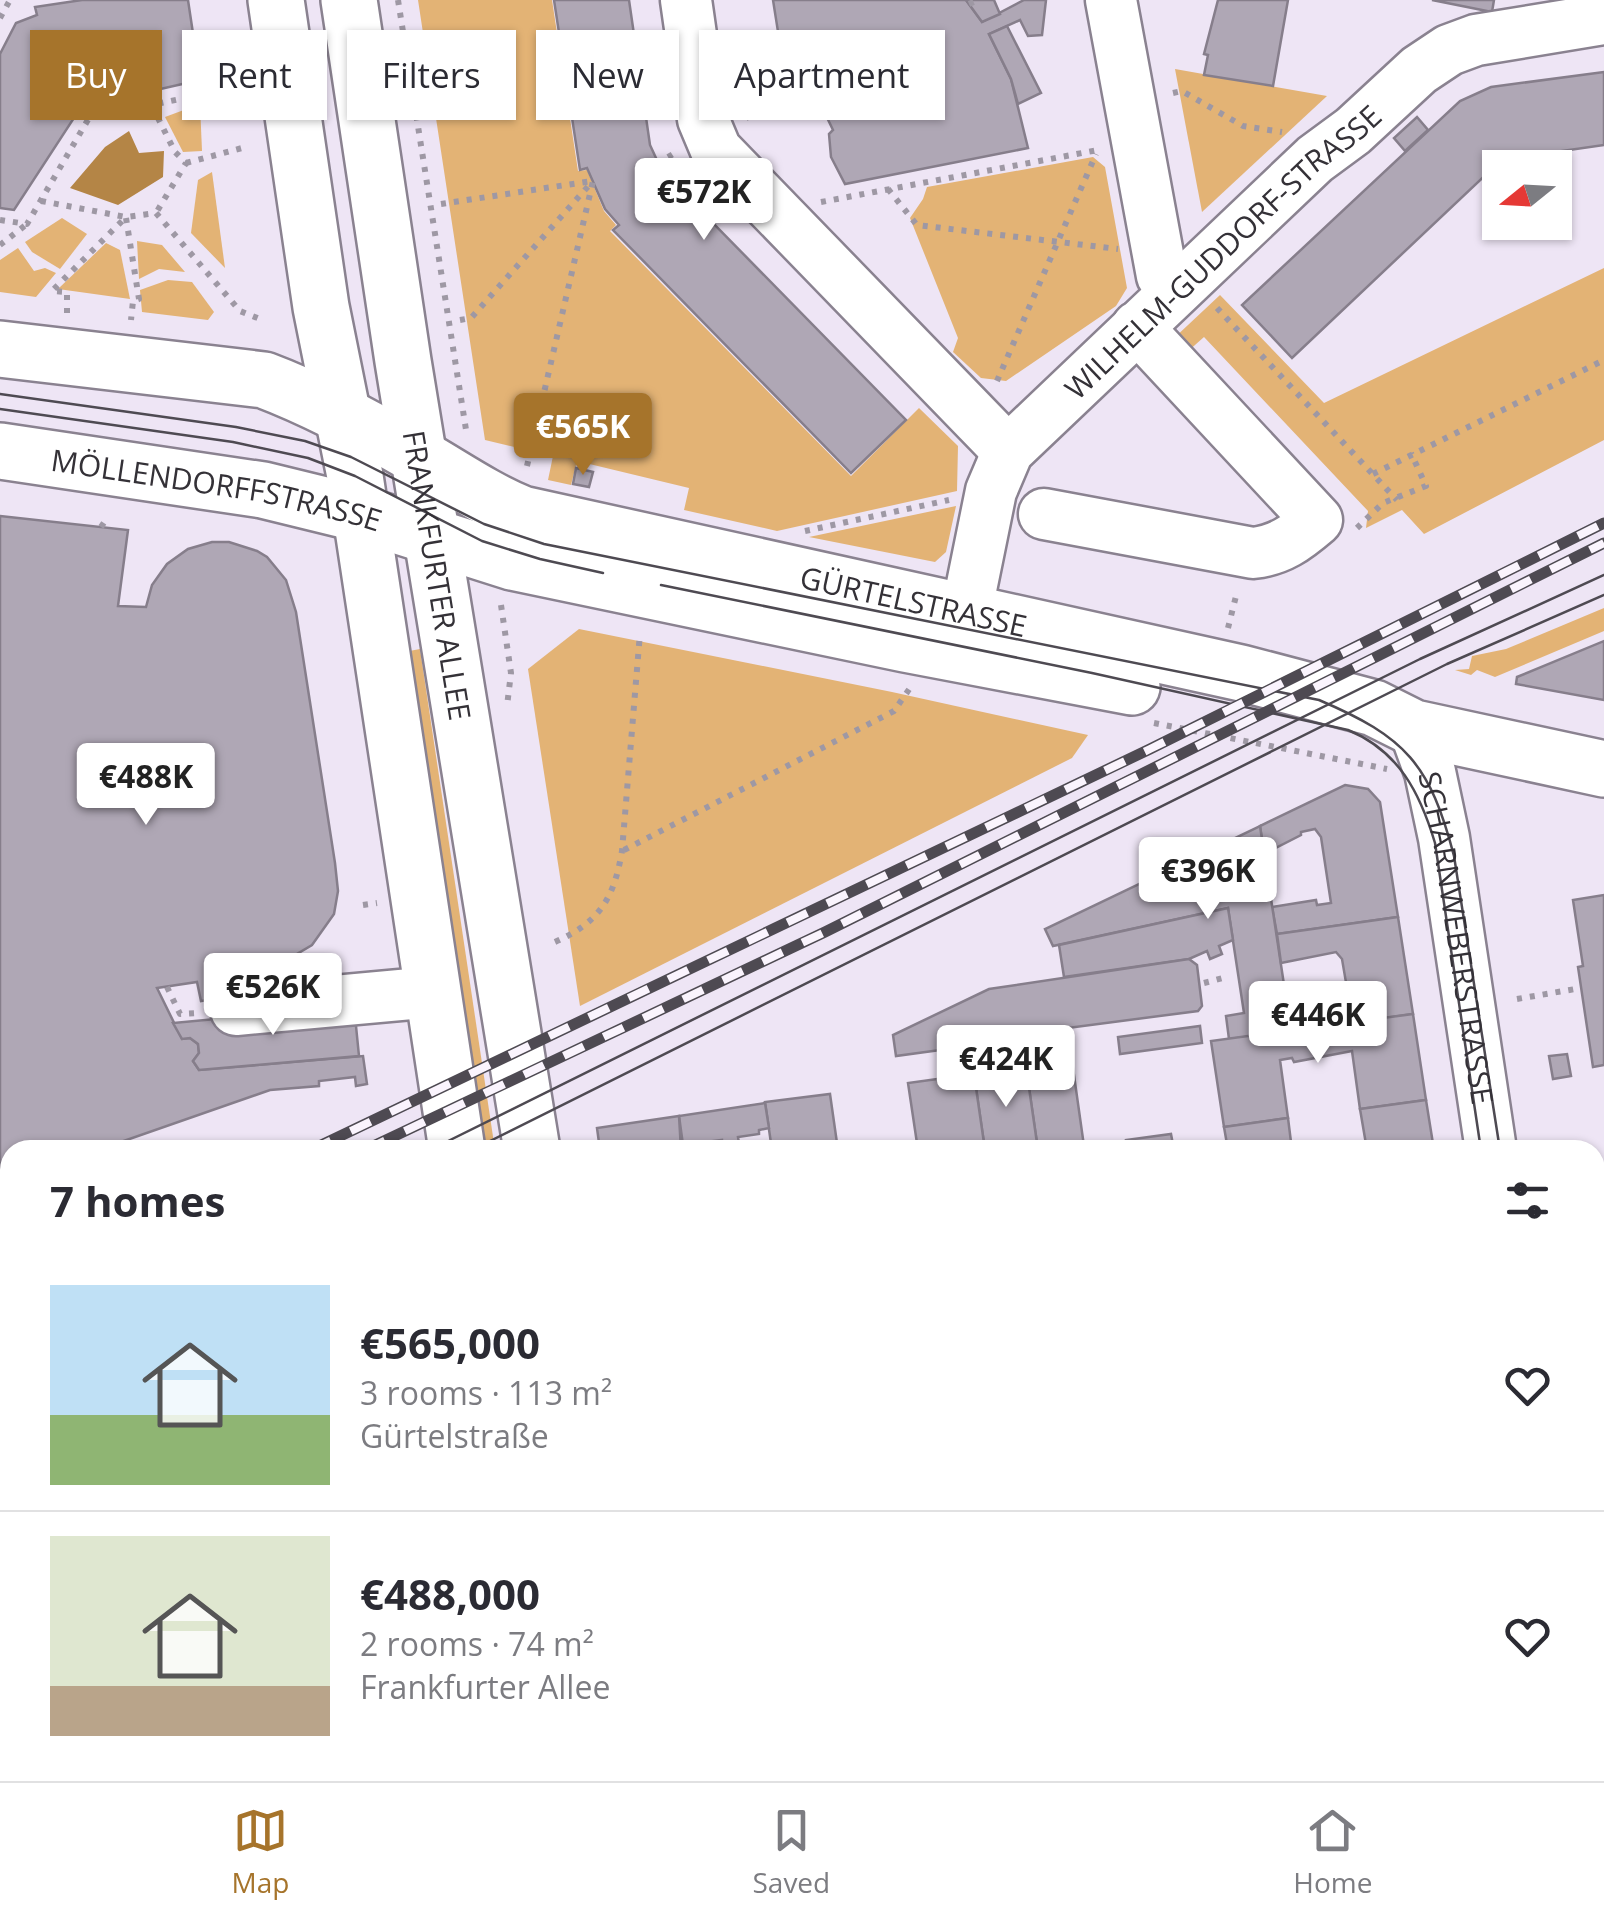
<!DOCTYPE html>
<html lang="en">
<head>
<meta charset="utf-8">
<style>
  body { margin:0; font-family:"Open Sans",sans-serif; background:#f2f2f3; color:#2b2b33; height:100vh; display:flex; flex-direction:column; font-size:38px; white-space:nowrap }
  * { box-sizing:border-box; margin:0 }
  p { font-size:32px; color:#7c7c81 }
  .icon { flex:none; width:55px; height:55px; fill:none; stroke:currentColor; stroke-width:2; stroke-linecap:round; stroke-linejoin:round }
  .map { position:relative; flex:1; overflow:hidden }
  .drawer { position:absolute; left:0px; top:1140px; width:1605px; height:642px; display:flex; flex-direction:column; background:#fff; border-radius:30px 30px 0 0; box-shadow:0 2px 8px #0004 }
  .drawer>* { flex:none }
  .top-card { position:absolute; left:30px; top:30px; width:1000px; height:90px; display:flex; gap:20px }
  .needle { width:65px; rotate:252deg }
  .fabs { position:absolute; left:1482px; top:150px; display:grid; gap:20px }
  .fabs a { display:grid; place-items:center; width:90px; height:90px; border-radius:0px; background:#fff; box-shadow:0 2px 8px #0004; font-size:50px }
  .price { position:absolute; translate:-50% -85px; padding:0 22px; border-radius:10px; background:#fff; color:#222; font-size:32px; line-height:65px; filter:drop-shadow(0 2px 5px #0008) }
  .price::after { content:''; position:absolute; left:50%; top:60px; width:30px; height:22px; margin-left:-15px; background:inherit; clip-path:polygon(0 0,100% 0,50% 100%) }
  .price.on { background:#a6742b; color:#fff }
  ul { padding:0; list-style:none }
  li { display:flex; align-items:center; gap:30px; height:250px; padding:0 50px }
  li+li { border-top:2px solid #e1e1e2 }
  li span { display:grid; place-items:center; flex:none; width:280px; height:200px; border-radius:0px; color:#555 }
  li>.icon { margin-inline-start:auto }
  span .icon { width:120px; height:120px; fill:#fffc; stroke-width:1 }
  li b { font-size:42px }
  h2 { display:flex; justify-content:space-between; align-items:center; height:120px; padding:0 50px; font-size:42px }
  .pill { padding:0 35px; border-radius:0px; background:#fff; box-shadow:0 2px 8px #0004; font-size:35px; line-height:90px }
  .pill.on { background:#a6742b; color:#fff }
  .menu { display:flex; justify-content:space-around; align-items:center; height:140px; border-top:2px solid #e1e1e2; background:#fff; font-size:28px; color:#7c7c81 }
  .menu a { display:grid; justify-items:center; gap:5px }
  .menu .on { color:#a6742b }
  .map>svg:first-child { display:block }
  .green { fill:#e3b375 }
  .water { fill:#b48546 }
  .building { fill:#afa7b5; stroke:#867e8b; stroke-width:2.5 }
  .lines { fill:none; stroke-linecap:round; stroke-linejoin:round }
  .minor-casing { stroke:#8a8290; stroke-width:55 }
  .major-casing { stroke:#8a8290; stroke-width:60 }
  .path { stroke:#9e98a4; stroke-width:6; stroke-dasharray:5 8; stroke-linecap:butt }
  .minor { stroke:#fff; stroke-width:50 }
  .major { stroke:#fff; stroke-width:55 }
  .tram { stroke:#4e4a52; stroke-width:2.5 }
  .rail-casing { stroke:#4e4a52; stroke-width:11 }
  .rail { stroke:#faf4fd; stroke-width:8; stroke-dasharray:22; stroke-linecap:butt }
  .labels { text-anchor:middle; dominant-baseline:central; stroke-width:8; stroke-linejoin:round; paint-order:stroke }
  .street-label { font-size:30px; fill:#343137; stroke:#faf4fd }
</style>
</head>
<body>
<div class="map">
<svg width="1604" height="1781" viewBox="0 0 1604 1781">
  <rect width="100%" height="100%" fill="#eee5f5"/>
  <!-- green -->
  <g class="green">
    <path d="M418,0H552L578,171L587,170L604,211L616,225L610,231L851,476L919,408L958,446L957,491L777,531L684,510L689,488L577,461L571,485L548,480L553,456L485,440Z"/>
    <path d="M1175,69L1327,96L1202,212Z"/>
    <path d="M200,104L202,151L183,152L165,117Z"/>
    <path d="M1093,157L1105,167L1127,288L1116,306L1006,381L981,378L953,352L958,338L910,218L923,199L927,187Z"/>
    <path d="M212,172L225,268L191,233L198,180Z"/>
    <path d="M62,218L87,234L60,269L32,252L25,242Z"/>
    <path d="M137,241L162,245L185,272L159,269L139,279Z"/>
    <path d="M106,243L120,250L130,299L58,289Z"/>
    <path d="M18,248L34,271L45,268L56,273L36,297L0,292V260Z"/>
    <path d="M1604,268V440L1424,534L1402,510L1366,528L1368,511L1204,337L1186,353L1172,340L1220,295L1324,403Z"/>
    <path d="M168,280L192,282L214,312L208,320L142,312L140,290Z"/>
    <path d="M956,506L946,552L935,562L809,537Z"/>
    <path d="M1604,608V631L1495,677L1477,670L1471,675L1455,670L1469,669L1472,656L1506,649Z"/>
    <path d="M579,629L892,692L1088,735L1072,758L580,1006L528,669Z"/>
    <path d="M420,649L495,1150H479L404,652Z"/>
  </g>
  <!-- water -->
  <path class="water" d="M129,131L139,153L164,151L163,177L118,205L70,188L105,147Z"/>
  <!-- building -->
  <g class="building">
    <path d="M82,0H188L200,80L81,107L14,210L0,208V54L16,23L37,15L35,7Z"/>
    <path d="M554,0H629L650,145L662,171L906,420L851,473L613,230L619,225L605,209L587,168L580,170Z"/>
    <path d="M773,0H966L982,22L1024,0H1046L1042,35L1028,36L1020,20L989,34L1011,79L1028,148L845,184L831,157L829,134L833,130L820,103L834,95L820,68L809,73V71L825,61L820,52L788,56L782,54L779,47L788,37L779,38Z"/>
    <path d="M966,0H994L1000,14L982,22Z"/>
    <path d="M1218,0H1288L1273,86L1204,75L1208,55L1204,54Z"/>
    <path d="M1432,0H1494L1492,12Z"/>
    <path d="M1007,26L1041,93L1018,104L1011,79L989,34Z"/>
    <path d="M820,52L825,61L809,71V73L820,68L834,95L820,103L799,62Z"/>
    <path d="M1604,72V145L1513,158L1496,165L1292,358L1242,305L1460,101L1491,87Z"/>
    <path d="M1417,117L1428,130L1405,151L1394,138Z"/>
    <path d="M576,468L593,472L589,487L573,484Z"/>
    <path d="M0,516L128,530L118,606L146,607L152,585L167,564L188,549L212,542H229L257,551L267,557L286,580L296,612L335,863L338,891L334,914L312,945L290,958L253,963L228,956L233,996L201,1001L197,982L157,988L182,1039L190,1038L198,1044L199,1053L193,1061L199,1070L363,1056L367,1084L356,1086L355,1077L319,1081V1086L270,1090L98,1150H10V1181L0,1184Z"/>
    <path d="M1604,641V700L1516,684L1517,677Z"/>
    <path d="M1345,785L1368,789L1380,802L1398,917L1277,934L1272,907L1316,900L1317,905L1331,903L1321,837L1315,829L1301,832V835L1264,854L1260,826Z"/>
    <path d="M1260,826L1291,1031L1229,1039L1226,1016L1244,1013L1228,908L1053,946L1045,929Z"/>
    <path d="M1604,895V1065L1593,1067L1578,967L1583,966L1573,900Z"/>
    <path d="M1228,908L1233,940L1219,946L1222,954L1210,959L1207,951L1189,959L1064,977L1059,945Z"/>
    <path d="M1398,917L1413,1014L1308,1029L1304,1003L1345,997L1348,994L1342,959L1336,952L1281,963L1277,934Z"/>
    <path d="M1189,959L1197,965L1202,1006L1198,1011L998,1037L999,1042L896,1056L893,1035L989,989Z"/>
    <path d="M1304,1003L1308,1029L1291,1031L1287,1006Z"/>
    <path d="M354,1006L359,1056L199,1070L193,1061L199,1053L198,1044L190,1038L182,1039L173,1023Z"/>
    <path d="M1413,1014L1426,1100L1360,1109L1352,1051L1294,1062L1292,1058L1280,1060L1288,1118L1224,1127L1211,1041Z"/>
    <path d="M1200,1026L1202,1043L1120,1054L1118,1037Z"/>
    <path d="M1567,1054L1571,1076L1553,1079L1549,1056Z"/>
    <path d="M1072,1061L1084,1146L1038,1150L1026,1067Z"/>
    <path d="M1026,1067L1038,1150H985L974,1074Z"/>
    <path d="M974,1074L985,1150H918L908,1083Z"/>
    <path d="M830,1094L838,1150H772L765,1102Z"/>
    <path d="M1426,1100L1434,1150H1367L1360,1109Z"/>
    <path d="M765,1103L769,1128L759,1130V1134L738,1137L740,1149L723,1150L722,1140L683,1145L679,1116Z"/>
    <path d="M679,1116L681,1150H600L597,1128Z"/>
    <path d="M1288,1118L1292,1150H1228L1224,1127Z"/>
    <path d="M1171,1134L1174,1150H1127L1126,1140Z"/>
    <path d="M1603,1184L1604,1214L1595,1215V1186Z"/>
    <path d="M10,1398V1461L0,1469V1406Z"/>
    <path d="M1604,1421V1480H1602L1595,1423Z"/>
    <path d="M88,1772H323L301,1781H87Z"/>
    <path d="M800,1772H831L832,1781H735Z"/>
    <path d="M831,1772H930L931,1781H832Z"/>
    <path d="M930,1772H1026L1027,1781H931Z"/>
    <path d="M1026,1772H1124L1125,1781H1027Z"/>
    <path d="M1463,1772H1530L1532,1781H1465Z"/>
  </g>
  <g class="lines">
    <!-- minor casing -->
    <g class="minor-casing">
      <g id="minor">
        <path d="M686,0L703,119L716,150L1008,451"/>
        <path d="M1111,0L1162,276L1174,291"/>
        <path d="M1044,514L1253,553C1280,550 1296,538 1317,520L1137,327"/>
        <path id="s1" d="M966,614L991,491L1008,451L1315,159L1353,131L1419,70L1449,50L1476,40L1604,19"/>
        <path id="s2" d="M1414,728L1430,772L1444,838L1491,1150"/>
        <path d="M236,1010L433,992"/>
        <path d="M1595,1633L1604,1635"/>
        <path d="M1588,1772L1590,1781"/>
        <path d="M34,1781V1772"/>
        <path d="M439,1781L461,1772"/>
      </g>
    </g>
    <!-- major casing -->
    <g class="major-casing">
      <g id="major">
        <path d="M276,0L321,307L355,476L457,1150"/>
        <path id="s3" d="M349,0L403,361L532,1150"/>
        <path id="s4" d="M0,349L264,380C317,400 369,428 419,457C454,477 485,499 522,514L1241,673L1374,708L1414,728L1604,769"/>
        <path id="s5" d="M0,451L263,490L361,514L512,562L905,644L1132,687"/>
        <path d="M544,1772L545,1781"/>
        <path d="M620,1772L621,1781"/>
      </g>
    </g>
    <!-- path -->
    <g class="path">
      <path d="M398,0L467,436"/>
      <path d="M969,4L978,0"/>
      <path d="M0,18L10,0"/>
      <path d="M1173,93L1182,91L1243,126L1282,132"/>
      <path d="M152,106L175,152L186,163L156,213"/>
      <path d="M746,118L825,78"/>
      <path d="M186,163L242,148"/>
      <path d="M657,164L673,154"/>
      <path d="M888,189L917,225L1118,249"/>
      <path d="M41,201L126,217L156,213"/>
      <path d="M821,202L1098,150"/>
      <path d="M441,204L592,181"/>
      <path d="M156,213L240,311L260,319"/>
      <path d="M126,218L139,299L133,301L131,320"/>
      <path d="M0,220L27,224L89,118L233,88"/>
      <path d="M0,245L27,224"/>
      <path d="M1217,308L1397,500"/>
      <path d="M67,313V292L52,291L126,217"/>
      <path d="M460,320L471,318L592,182"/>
      <path d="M997,381L1096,154"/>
      <path d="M527,466L593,181"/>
      <path d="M1373,474L1604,360"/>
      <path d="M101,527L107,518"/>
      <path d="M1357,528L1383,503L1426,486L1411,453"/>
      <path d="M805,531L949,500"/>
      <path d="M501,605L511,673L507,706"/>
      <path d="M1228,628L1237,592"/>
      <path d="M1154,723L1387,769"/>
      <path d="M624,850L894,711L910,688"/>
      <path d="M363,905L377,903"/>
      <path d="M555,942C600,922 614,898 622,851L640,633"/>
      <path d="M1204,983L1227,977"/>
      <path d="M167,987L180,1014L198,1013"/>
      <path d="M1517,999L1581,988"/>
      <path d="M1595,1356L1604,1359"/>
      <path d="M0,1527L10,1543"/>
    </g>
    <!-- minor -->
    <use href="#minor" class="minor"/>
    <!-- major -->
    <use href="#major" class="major"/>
    <!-- tram -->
    <g class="tram">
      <path d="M0,394L236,427L305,441L351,457L484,524L544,544L1319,700C1406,737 1430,764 1454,856L1500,1150"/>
      <path d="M0,409L233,442L308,458L355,476L482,541L540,559L603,573"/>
      <path d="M661,585L1092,673L1348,730C1399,751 1420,793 1435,843L1481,1150"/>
      <path d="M430,1150L1420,659L1604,575"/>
      <path d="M472,1150L1447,664L1604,595"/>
      <path d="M0,1398L10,1390"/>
      <path d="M0,1482L10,1474"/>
      <path d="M1595,1747L1601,1781"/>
      <path d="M1581,1772L1583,1781"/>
    </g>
    <!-- rail casing -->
    <g class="rail-casing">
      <g id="rail">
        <path d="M311,1150L1150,749L1604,523"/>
        <path d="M365,1150L825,932L1604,543"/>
        <path d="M0,1318L10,1312"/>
        <path d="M0,1348L10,1341"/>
      </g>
    </g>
    <!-- rail -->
    <use href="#rail" class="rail"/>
  </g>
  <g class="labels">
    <!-- street labels -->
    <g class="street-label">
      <text stroke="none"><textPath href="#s1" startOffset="462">WILHELM-GUDDORF-STRASSE</textPath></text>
      <text stroke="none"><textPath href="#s5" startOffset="220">MÖLLENDORFFSTRASSE</textPath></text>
      <text stroke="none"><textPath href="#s3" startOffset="582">FRANKFURTER ALLEE</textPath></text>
      <text stroke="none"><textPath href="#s4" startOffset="958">GÜRTELSTRASSE</textPath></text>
      <text stroke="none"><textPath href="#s2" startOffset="215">SCHARNWEBERSTRASSE</textPath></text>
    </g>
  </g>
</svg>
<div class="fabs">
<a><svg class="needle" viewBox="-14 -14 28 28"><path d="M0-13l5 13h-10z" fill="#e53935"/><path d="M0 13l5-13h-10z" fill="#7c7c81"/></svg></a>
</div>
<b class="price" style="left:704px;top:243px">€572K</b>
<b class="price on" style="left:583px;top:478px">€565K</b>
<b class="price" style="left:146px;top:828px">€488K</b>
<b class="price" style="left:1208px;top:922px">€396K</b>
<b class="price" style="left:273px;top:1038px">€526K</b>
<b class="price" style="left:1318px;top:1066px">€446K</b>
<b class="price" style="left:1006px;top:1110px">€424K</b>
<div class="top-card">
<a class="pill on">Buy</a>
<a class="pill">Rent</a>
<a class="pill">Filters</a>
<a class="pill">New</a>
<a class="pill">Apartment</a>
</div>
<section class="drawer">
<h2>7 homes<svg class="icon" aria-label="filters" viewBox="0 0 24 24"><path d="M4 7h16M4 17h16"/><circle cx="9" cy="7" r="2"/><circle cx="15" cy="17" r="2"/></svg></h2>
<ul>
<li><span style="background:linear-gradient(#bfe0f5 65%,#8fb573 0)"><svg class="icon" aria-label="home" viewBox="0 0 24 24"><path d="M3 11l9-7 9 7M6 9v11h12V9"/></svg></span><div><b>€565,000</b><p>3 rooms · 113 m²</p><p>Gürtelstraße</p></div><svg class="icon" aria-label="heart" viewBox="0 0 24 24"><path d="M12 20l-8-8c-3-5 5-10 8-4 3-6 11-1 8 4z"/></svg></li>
<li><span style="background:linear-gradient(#dfe7d0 75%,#b9a48a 0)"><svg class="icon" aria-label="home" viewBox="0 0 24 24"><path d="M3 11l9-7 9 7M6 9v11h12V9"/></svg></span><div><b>€488,000</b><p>2 rooms · 74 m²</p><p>Frankfurter Allee</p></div><svg class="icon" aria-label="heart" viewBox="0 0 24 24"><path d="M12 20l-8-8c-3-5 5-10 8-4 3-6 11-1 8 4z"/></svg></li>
</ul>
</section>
</div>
<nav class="menu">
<a class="on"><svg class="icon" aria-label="map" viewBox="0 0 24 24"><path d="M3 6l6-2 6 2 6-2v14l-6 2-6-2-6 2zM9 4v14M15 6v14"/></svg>Map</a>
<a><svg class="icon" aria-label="saved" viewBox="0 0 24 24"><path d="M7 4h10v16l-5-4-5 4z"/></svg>Saved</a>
<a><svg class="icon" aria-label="home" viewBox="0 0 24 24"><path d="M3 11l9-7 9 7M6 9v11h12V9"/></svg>Home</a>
</nav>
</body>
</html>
